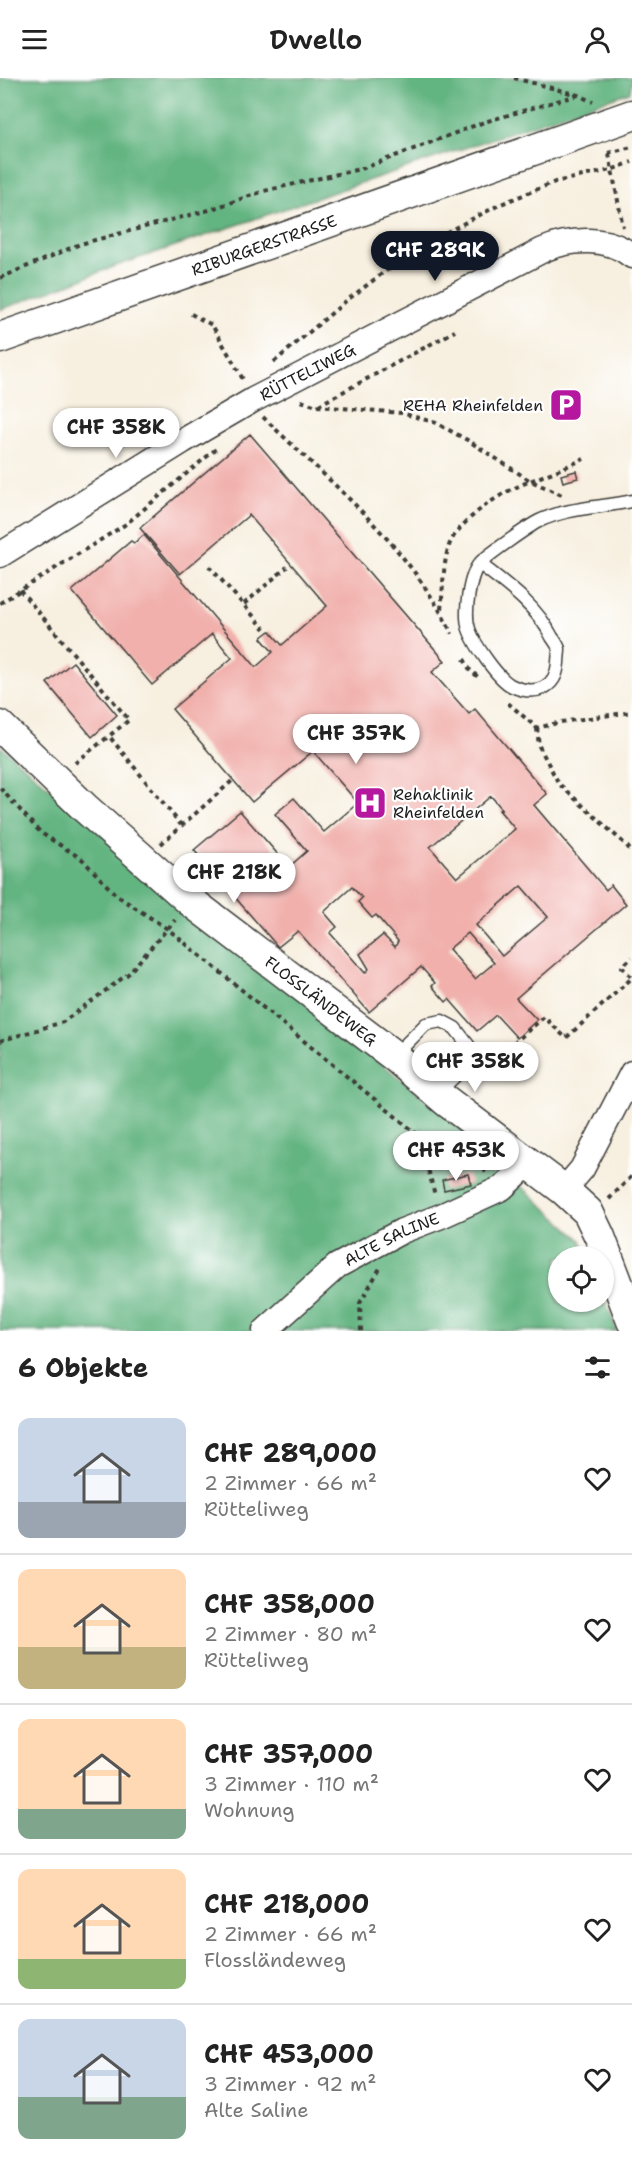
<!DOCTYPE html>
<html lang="de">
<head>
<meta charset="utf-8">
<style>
  body { margin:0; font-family:"Shantell Sans",sans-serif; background:#f6f6f6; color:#222; height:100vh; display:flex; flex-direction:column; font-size:22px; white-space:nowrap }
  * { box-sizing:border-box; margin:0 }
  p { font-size:20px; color:#767676 }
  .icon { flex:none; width:33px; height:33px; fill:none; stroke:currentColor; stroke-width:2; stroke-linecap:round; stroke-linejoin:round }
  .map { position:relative; height:1253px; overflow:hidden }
  .drawer { display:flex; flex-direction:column; background:#fff; flex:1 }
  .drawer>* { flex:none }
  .tools { position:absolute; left:548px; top:1168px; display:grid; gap:12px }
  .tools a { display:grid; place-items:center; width:66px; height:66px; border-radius:50%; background:#fff; box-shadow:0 2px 4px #0004; font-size:30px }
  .price { position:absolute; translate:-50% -51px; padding:0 14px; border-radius:21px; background:#fff; color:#222; font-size:20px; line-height:39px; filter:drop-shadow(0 2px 3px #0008) }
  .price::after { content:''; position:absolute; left:50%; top:36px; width:18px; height:14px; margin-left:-9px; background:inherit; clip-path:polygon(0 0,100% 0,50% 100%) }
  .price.on { background:#111827; color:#fff }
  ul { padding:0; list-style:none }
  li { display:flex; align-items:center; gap:18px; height:150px; padding:0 18px }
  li+li { border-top:2px solid #e0e0e0 }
  li span { display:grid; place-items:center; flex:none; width:168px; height:120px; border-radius:12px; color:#555 }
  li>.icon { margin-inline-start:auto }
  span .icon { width:72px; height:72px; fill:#fffc; stroke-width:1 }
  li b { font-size:26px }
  h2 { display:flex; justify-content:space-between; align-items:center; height:72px; padding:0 18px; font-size:26px }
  header { display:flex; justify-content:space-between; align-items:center; height:78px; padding:0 18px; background:#fff; font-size:27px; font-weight:600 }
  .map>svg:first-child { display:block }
  .forest { fill:#62b480; stroke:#3f684e; stroke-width:1.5 }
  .building { fill:#f1b0ac; fill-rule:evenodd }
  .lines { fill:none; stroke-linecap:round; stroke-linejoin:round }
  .service-casing { stroke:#3d3c39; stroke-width:15 }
  .minor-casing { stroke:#3d3c39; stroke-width:27 }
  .tertiary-casing { stroke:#3d3c39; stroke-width:33 }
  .path { stroke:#3d3c39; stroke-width:4; stroke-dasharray:4.5 4.5; stroke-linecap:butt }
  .service { stroke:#fff; stroke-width:12 }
  .minor { stroke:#fff; stroke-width:24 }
  .tertiary { stroke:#fff; stroke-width:30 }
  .labels { text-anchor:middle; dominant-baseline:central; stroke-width:4.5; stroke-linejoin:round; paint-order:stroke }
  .street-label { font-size:16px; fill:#1c1c1c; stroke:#fff }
  .poi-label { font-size:16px; fill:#1c1c1c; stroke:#fff; text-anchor:end }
</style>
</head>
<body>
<header><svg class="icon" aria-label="menu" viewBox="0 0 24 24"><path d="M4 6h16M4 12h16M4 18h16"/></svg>Dwello<svg class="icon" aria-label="person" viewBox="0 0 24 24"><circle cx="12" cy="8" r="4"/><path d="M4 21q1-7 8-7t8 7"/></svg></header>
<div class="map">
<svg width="632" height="1253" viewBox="0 0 632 1253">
  <rect width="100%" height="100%" fill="#fff"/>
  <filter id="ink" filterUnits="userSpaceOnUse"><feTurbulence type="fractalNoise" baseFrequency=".0167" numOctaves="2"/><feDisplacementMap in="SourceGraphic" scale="12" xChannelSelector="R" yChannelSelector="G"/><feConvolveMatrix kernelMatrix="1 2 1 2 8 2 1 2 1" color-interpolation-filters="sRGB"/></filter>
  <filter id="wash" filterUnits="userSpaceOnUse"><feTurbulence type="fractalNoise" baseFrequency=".008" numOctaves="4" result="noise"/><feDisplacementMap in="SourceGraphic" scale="24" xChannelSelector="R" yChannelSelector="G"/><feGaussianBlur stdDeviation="1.35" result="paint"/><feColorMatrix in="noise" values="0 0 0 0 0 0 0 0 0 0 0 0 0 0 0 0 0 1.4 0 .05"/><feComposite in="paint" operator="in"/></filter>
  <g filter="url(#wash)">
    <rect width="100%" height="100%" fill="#f7efdf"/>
    <!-- forest -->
    <g class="forest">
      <path d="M0,0H632L630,14L113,189L0,232Z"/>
      <path d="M0,668L318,934L481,1066L509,1097L581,1162L588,1179H558V1224H603V1217L617,1253H0Z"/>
    </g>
    <g id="blocks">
      <!-- building -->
      <g class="building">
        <path d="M250,356L445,583L432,594L469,636L475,631L547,716L534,727L606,812L611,807L626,826L516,920L537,942L517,960L496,937L477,953L449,921L446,924L432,908L435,905L421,889L369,934L298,853L278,869L194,772L240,733L289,789L307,773L275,736L294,720L324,754L358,725L313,673L252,724L172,631L232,580L212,556L152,607L72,513L131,463L134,465L144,457L256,589L273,574L261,560L270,553L282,567L327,528L249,437L180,496L140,450ZM491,718L502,731L499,732L515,751L457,800L430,769ZM521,808L548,839L502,878L476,847ZM352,809L362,820L358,824L372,840L376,837L398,863L395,869L383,857L360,876L369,891L365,895L330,855L337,849L324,834ZM468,855L494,885L475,901L449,871Z"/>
        <path d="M576,393L578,400L563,404L561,397Z"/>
        <path d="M73,584L117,637L92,659L47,605Z"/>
        <path d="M468,1096L471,1106L444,1112L442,1102Z"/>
      </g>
    </g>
  </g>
  <g filter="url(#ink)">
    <use href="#blocks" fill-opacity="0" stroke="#3d3c39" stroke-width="1.5"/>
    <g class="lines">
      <!-- service casing -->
      <g class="service-casing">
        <g id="service">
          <path d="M480,486C507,507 536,527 552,559C554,562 558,567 559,571C559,575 558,581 558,585C556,611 535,618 512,608C498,601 474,566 469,551C464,536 469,497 480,485C488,477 529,448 539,443C568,429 601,430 632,423"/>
          <path d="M395,977L426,946L442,943L455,950L472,972L469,985L437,1015"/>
        </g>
      </g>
      <!-- minor casing -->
      <g class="minor-casing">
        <g id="minor">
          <path id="s1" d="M0,477L183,363L253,322L543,172C570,160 609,158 632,178"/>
          <path d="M564,1112L582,1091L632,995"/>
          <path id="s2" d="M265,1253L337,1188L402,1153L441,1138L502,1110L528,1086"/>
        </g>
      </g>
      <!-- tertiary casing -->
      <g class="tertiary-casing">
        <g id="tertiary">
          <path id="s3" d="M0,260L632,37"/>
          <path id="s4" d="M0,648L85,730L189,822L394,978L445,1022L564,1112L588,1134L600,1159L632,1243"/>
        </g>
      </g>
      <!-- path -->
      <g class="path">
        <path d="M514,0L578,17L593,24"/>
        <path d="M608,75L632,69"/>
        <path d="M609,76L623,149"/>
        <path d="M0,200L80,166L209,132L264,113L364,90L484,44L578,17"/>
        <path d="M191,236L212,247L244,303"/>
        <path d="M274,284L346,223L416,170L501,126L555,104L611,92L632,84"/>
        <path d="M301,323L317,328L455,253"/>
        <path d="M317,328L402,335L436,345L469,363L529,402L564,418"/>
        <path d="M263,339C331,405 410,468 452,556"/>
        <path d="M209,488L265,551"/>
        <path d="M20,512L129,642L109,658L181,747"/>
        <path d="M0,525L126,446L216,371"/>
        <path d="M244,526L287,489"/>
        <path d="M441,531C443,513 443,488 448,471C451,459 460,450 469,441C506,407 540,401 584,381"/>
        <path d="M464,581L470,592L478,599"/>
        <path d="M508,625L537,650L561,644L632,634"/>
        <path d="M537,650L539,668L559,706L626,767L632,774"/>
        <path d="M75,685L109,658"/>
        <path d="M0,710L41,755L82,781L116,817L169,852L418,1057L471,1079L486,1094"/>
        <path d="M161,766L232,703"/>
        <path d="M0,963L63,944L128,896L175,842"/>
        <path d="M484,981L493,983L544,939L566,960L632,900L622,889L632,879"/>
        <path d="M419,1058L435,1117"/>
        <path d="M609,1121L632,1098"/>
        <path d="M361,1253L360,1225L380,1190"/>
      </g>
      <!-- service -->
      <use href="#service" class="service"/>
      <!-- minor -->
      <use href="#minor" class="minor"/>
      <!-- tertiary -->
      <use href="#tertiary" class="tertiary"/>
    </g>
  </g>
  <!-- icons -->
  <defs>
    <g id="parking-square" transform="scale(1.725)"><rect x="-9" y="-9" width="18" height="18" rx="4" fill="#b5179e" stroke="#fff"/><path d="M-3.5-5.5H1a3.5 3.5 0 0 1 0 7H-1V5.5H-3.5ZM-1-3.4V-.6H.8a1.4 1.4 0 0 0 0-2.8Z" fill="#fff"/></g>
    <g id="hospital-square" transform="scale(1.725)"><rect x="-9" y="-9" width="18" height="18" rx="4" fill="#b5179e" stroke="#fff"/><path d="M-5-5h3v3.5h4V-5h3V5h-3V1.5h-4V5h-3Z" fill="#fff"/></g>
  </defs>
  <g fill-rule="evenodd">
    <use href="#parking-square" x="566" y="327"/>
    <use href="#hospital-square" x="370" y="725"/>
  </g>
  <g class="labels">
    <!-- street labels -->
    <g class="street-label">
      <text stroke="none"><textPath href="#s3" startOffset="280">RIBURGERSTRASSE</textPath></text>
      <text stroke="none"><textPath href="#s1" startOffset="358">RÜTTELIWEG</textPath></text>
      <text stroke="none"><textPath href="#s4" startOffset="423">FLOSSLÄNDEWEG</textPath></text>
      <text stroke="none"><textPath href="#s2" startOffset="158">ALTE SALINE</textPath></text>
    </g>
    <!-- poi labels -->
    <g class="poi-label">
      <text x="543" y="327">REHA Rheinfelden</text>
      <text x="393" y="716" text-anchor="start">Rehaklinik<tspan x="393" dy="18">Rheinfelden</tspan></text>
    </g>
  </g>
</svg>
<div class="tools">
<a><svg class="icon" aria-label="locate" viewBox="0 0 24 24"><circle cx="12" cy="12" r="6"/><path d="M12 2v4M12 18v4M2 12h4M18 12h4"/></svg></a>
</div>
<b class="price on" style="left:435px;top:204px">CHF 289K</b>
<b class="price" style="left:116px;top:381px">CHF 358K</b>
<b class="price" style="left:356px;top:687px">CHF 357K</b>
<b class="price" style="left:234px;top:826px">CHF 218K</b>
<b class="price" style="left:475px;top:1015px">CHF 358K</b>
<b class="price" style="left:456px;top:1104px">CHF 453K</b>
</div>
<section class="drawer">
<h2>6 Objekte<svg class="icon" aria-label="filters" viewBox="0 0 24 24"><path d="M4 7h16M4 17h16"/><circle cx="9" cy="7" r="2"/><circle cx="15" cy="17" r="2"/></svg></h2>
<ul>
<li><span style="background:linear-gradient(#c9d6e8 70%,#9aa5b1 0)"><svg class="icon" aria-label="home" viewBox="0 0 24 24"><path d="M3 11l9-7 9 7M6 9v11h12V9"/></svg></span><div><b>CHF 289,000</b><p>2 Zimmer · 66 m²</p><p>Rütteliweg</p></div><svg class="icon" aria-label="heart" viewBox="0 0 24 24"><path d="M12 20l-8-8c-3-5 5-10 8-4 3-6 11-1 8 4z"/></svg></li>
<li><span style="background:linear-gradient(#ffd9b3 65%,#c2b280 0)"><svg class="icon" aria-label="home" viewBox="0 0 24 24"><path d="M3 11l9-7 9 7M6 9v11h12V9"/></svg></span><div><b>CHF 358,000</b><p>2 Zimmer · 80 m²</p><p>Rütteliweg</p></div><svg class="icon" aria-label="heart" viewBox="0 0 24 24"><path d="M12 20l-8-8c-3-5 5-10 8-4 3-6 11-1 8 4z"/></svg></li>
<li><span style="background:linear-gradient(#ffd9b3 75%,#7fa58c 0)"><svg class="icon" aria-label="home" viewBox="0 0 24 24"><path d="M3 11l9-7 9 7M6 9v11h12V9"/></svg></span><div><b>CHF 357,000</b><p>3 Zimmer · 110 m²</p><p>Wohnung</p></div><svg class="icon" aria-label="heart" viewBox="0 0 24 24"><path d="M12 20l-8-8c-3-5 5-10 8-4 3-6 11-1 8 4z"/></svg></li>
<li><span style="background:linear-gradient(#ffd9b3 75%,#8fb573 0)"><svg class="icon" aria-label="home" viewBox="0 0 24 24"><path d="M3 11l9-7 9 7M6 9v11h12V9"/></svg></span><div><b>CHF 218,000</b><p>2 Zimmer · 66 m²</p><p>Flossländeweg</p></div><svg class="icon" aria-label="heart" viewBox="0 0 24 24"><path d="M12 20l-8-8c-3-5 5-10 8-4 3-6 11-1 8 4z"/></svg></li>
<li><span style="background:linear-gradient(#c9d6e8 65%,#7fa58c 0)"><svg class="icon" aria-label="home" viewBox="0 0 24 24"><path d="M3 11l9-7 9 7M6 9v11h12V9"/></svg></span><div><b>CHF 453,000</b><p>3 Zimmer · 92 m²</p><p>Alte Saline</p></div><svg class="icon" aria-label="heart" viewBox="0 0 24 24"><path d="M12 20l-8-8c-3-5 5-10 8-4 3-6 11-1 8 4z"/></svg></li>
</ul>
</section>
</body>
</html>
